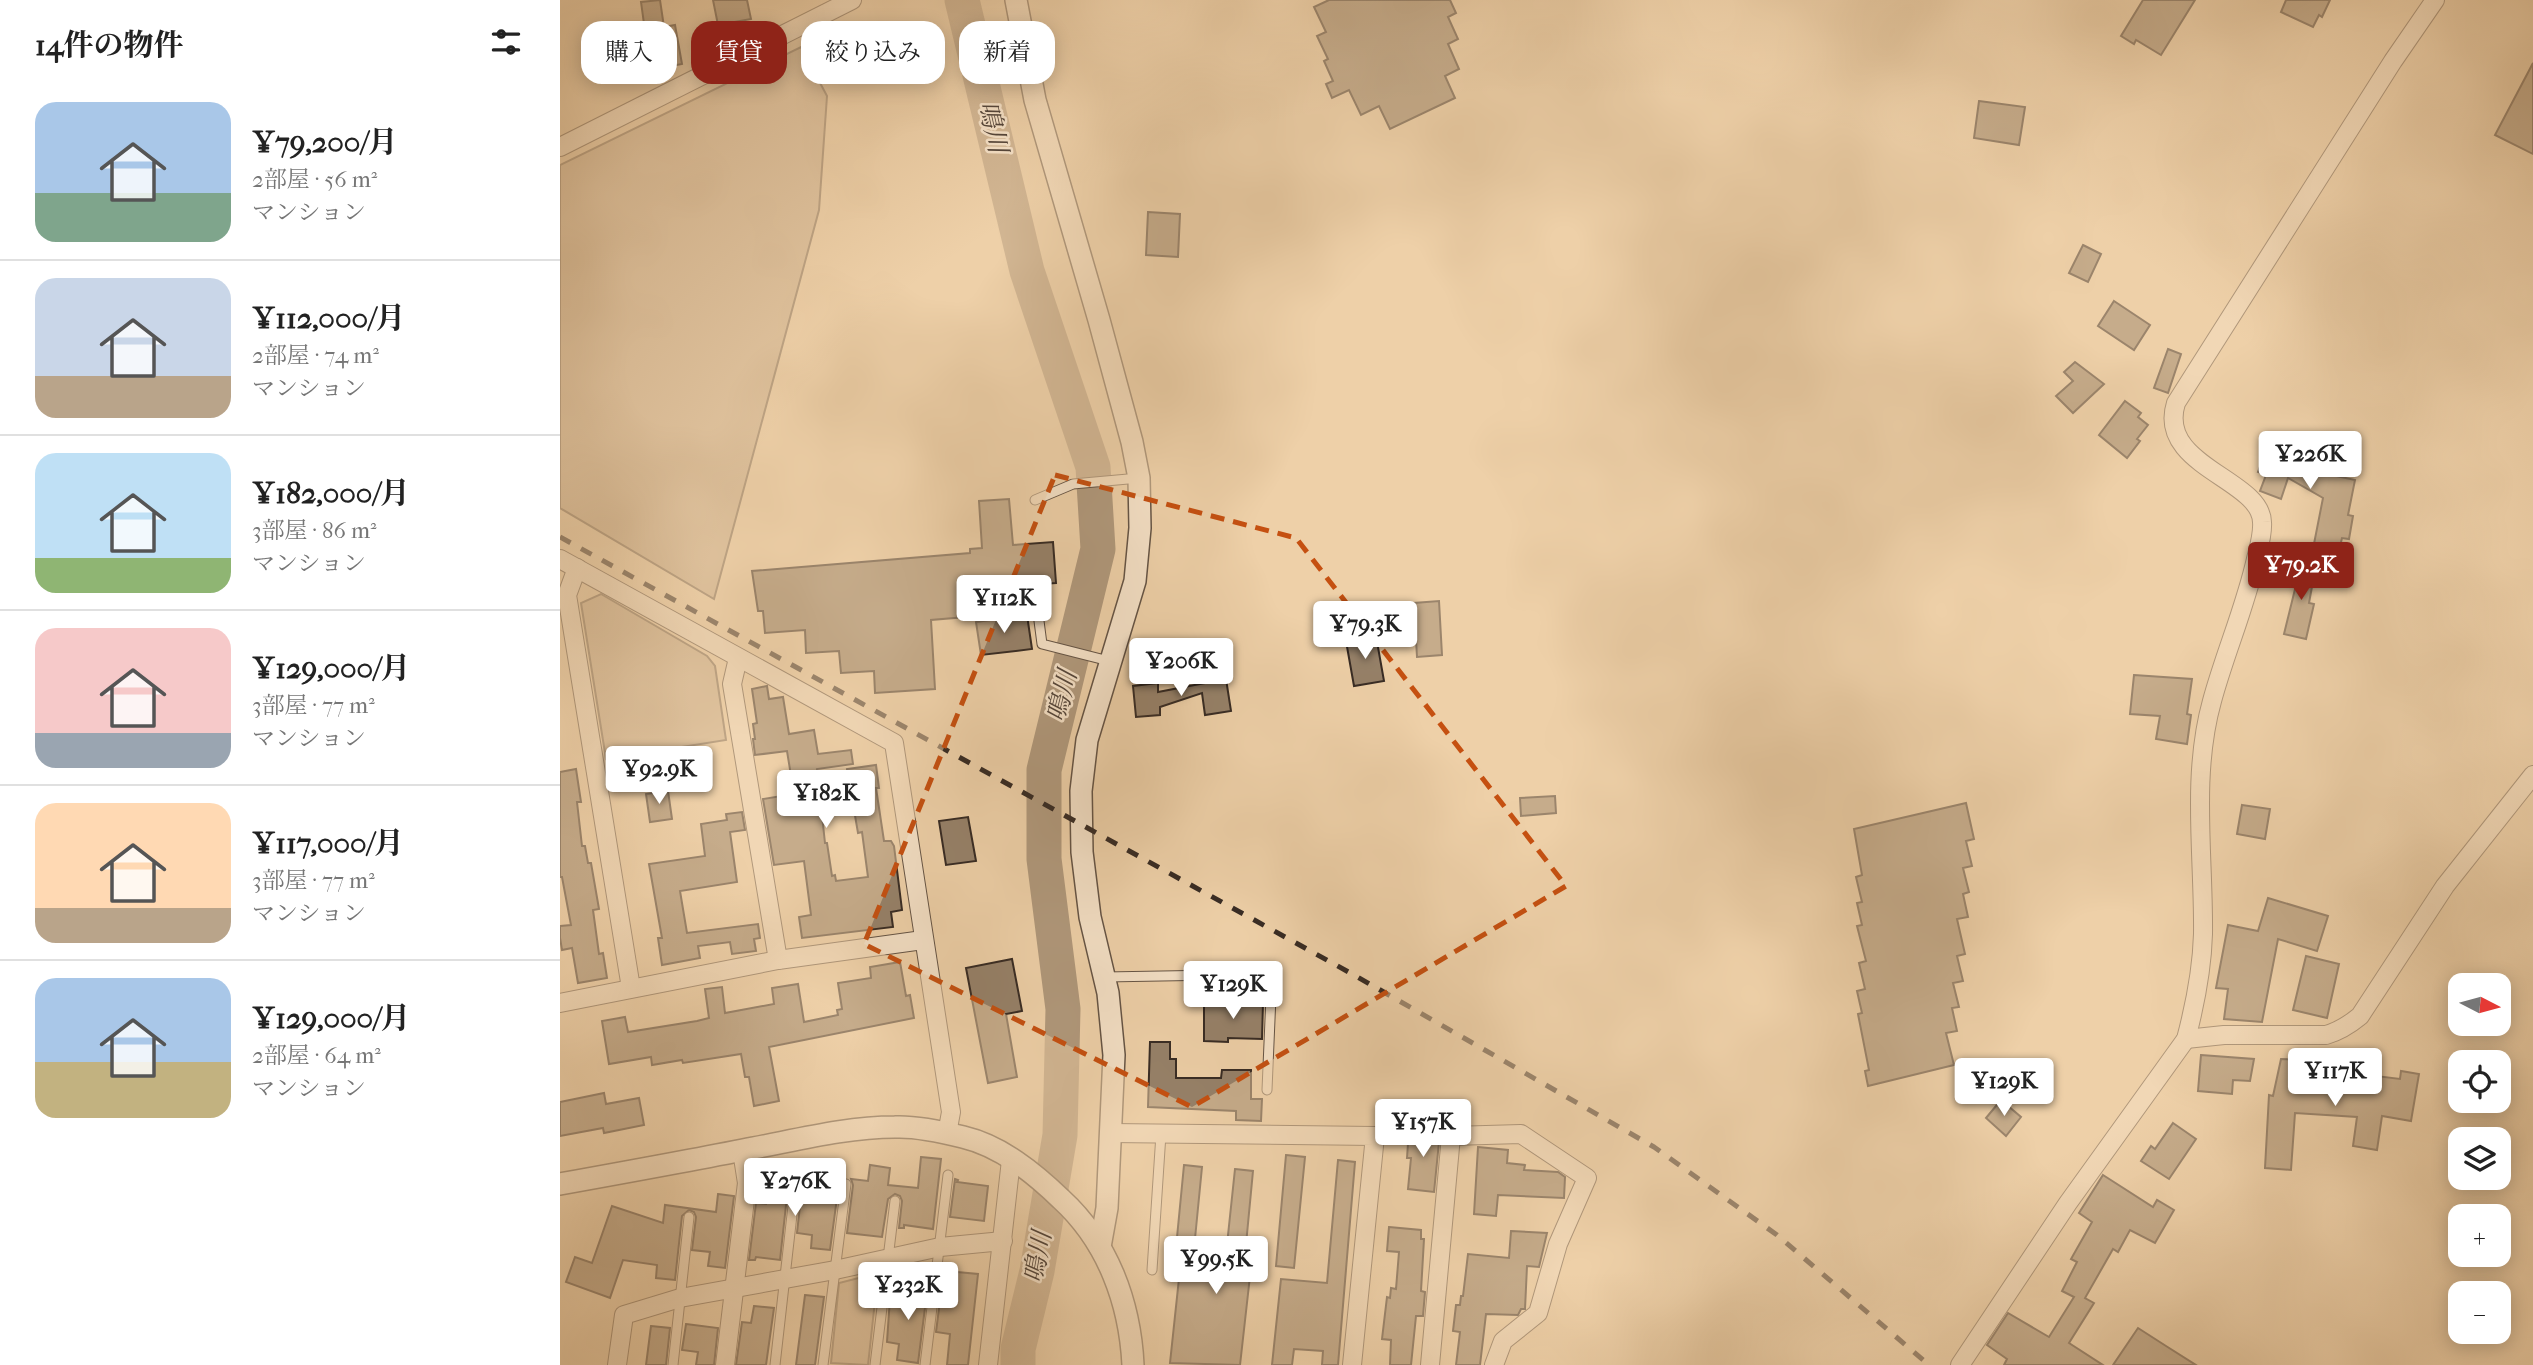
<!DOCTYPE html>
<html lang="ja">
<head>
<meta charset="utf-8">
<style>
  body { margin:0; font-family:"IM FELL French Canon","Noto Serif JP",serif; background:#f2f2f2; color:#222; height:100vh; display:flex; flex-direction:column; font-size:26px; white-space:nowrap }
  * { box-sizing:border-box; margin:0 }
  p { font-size:23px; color:#767676 }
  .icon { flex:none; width:38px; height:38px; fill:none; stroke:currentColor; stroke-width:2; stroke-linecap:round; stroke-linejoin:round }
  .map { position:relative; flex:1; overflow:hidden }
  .sheet { display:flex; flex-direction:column; background:#fff; width:560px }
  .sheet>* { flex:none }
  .banner { position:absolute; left:21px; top:21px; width:665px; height:63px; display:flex; gap:14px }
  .needle { width:46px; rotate:96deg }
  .controls { position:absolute; left:1888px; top:973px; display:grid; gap:14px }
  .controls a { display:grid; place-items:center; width:63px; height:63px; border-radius:14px; background:#fff; box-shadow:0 4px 18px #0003; font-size:35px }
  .price { position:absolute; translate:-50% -60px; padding:0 16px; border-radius:7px; background:#fff; color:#222; font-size:23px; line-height:46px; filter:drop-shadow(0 2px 4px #0008) }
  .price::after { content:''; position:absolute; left:50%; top:42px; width:21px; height:16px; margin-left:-10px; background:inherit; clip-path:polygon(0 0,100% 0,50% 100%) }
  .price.current { background:#8f2418; color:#fff }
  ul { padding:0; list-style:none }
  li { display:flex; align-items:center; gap:21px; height:175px; padding:0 35px }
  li+li { border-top:2px solid #e0e0e0 }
  li span { display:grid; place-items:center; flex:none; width:196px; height:140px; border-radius:21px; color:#555 }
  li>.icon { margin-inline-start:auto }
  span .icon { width:84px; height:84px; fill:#fffc; stroke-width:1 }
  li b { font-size:30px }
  h2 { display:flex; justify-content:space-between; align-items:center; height:84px; padding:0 35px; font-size:30px }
  .chip { padding:0 24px; border-radius:21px; background:#fff; box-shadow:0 4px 18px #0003; font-size:24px; line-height:63px }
  .chip.current { background:#8f2418; color:#fff }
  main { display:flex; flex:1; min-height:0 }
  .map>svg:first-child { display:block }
  .green { fill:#cfb492; stroke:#83705b; stroke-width:2 }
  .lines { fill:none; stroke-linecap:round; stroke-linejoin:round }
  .river { stroke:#b0987b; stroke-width:35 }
  .building { fill:#968169; stroke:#372b24; stroke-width:2 }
  .service-casing { stroke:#655445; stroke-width:11 }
  .minor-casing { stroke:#655445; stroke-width:20 }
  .tertiary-casing { stroke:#655445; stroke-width:24 }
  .service { stroke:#f4e0c6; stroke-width:9 }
  .minor { stroke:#f4e0c6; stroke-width:18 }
  .tertiary { stroke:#f4e0c6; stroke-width:21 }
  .rail { stroke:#372b24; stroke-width:5; stroke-dasharray:12 12; stroke-linecap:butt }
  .marked { fill:none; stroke:#c55011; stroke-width:5; stroke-dasharray:14 9; stroke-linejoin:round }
  .labels { text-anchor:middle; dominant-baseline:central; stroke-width:5; stroke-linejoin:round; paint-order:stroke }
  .water-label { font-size:26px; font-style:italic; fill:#55463a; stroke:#f4e0c6 }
</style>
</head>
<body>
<main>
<section class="sheet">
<h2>14件の物件<svg class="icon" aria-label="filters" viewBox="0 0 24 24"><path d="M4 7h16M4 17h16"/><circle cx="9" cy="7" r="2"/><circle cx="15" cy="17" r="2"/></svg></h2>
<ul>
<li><span style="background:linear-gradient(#a9c7e8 65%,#7fa58c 0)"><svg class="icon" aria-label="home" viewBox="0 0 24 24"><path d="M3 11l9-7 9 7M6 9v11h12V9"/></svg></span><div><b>¥79,200/月</b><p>2部屋 · 56 m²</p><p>マンション</p></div></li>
<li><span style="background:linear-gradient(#c9d6e8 70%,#b9a48a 0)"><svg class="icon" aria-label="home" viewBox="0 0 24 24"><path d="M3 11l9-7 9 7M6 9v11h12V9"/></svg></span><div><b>¥112,000/月</b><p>2部屋 · 74 m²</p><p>マンション</p></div></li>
<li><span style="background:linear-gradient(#bfe0f5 75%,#8fb573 0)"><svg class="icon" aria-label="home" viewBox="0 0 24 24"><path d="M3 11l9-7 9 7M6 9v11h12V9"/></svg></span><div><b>¥182,000/月</b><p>3部屋 · 86 m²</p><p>マンション</p></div></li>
<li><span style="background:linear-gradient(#f6c9c9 75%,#9aa5b1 0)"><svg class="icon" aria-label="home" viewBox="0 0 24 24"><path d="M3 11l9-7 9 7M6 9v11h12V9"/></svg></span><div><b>¥129,000/月</b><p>3部屋 · 77 m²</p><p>マンション</p></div></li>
<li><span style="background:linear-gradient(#ffd9b3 75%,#b9a48a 0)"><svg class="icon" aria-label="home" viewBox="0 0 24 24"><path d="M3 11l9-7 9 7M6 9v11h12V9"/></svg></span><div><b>¥117,000/月</b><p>3部屋 · 77 m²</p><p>マンション</p></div></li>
<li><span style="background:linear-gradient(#a9c7e8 60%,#c2b280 0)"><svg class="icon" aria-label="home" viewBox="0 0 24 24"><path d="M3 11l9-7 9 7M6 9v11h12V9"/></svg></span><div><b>¥129,000/月</b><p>2部屋 · 64 m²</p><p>マンション</p></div></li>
</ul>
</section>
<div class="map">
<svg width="1973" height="1365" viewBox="0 0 1973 1365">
  <rect width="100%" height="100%" fill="#eed0a8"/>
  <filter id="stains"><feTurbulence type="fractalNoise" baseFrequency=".00286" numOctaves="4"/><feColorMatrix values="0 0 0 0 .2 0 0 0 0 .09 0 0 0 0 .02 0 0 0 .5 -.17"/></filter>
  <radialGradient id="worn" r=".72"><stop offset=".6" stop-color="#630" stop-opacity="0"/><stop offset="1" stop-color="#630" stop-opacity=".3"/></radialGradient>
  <!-- green -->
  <g class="green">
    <path d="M241,47L267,96L259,210L154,599L0,508V165Z"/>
    <path d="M41,594L147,656L155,666L166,740L46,759L21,603Z"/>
    <path d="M318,1273L308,1365L271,1363L279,1283Z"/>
  </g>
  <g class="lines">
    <!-- river -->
    <path class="river" d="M402,0L467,271L533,467L538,549L484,770V859L503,1009L500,1135L477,1271L458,1349V1365"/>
  </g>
  <!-- building -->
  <g class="building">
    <path d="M100,0L104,27L115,25L122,64L90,70L83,31H85L81,2Z"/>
    <path d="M153,0H187L191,19L158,25Z"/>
    <path d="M769,0H890L896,13L888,17L898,39L888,44L899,69L885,76L895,98L830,129L819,106L801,115L789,90L772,98L766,84L773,81L764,61L768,59L757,36L766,32L754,7Z"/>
    <path d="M1583,0H1635L1601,55L1576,40L1574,44L1561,36Z"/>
    <path d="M1726,0H1770L1762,17L1759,15L1753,27L1721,12Z"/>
    <path d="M1973,63V154L1935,135Z"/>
    <path d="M1419,101L1465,107L1459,145L1414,138Z"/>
    <path d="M588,212L620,214L618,257L586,255Z"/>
    <path d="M1523,245L1541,254L1528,282L1509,273Z"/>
    <path d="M1554,301L1590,325L1574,350L1538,326Z"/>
    <path d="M1608,349L1621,354L1608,393L1594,388Z"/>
    <path d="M1515,362L1544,384L1513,413L1496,396L1513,381L1504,372Z"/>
    <path d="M1565,401L1581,413L1578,417L1588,425L1577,439L1580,441L1567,458L1539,435Z"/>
    <path d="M1707,435L1746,450L1748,447L1762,454L1753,471L1795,480L1788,515L1793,516L1789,539L1782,538L1777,559L1752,554L1763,498L1728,478L1721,499L1700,491L1706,475L1698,472L1705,453L1701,452Z"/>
    <path d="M449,499L453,545L493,542L496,583L480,584L479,576L414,581L418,616L371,620L375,689L315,693L314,671L281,673L279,651L246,653L245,630L205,633L203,611H198L192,571L410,553V549L422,548L419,501Z"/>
    <path d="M1738,562L1756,565L1749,603L1754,604L1746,639L1724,634L1736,585H1734Z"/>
    <path d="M879,601L882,655L857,657L854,603Z"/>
    <path d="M467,615L472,649L421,655L416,622Z"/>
    <path d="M816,636L824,681L794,686L786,641Z"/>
    <path d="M1574,675L1632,679L1627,714L1631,715L1627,744L1596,739L1600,716L1570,714Z"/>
    <path d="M666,679L671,711L645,715L642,693L600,707V715L576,717L573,686L598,683V692Z"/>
    <path d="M207,686L209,699L223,697L229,734L254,730L258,754L291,750L293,764L257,769L265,843H267L272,876L275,875L276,881L308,877L302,832L298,833L287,769L316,765L319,788H316L324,841H331L334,846L342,910L331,912L333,927L242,938L239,917L251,915L244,861L214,865L203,799L234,794L227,751L195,755L193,739H195L193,724L197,723L192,689Z"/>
    <path d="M16,769L21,802H17L22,846H25L28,863H31L39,909L33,910L39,954L43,953L47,978L18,983L12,948L2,950L0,938V926L11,925L2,877H0V772Z"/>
    <path d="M108,791L112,819L90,822L86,794Z"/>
    <path d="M995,796L996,813L961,816L960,798Z"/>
    <path d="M1406,803L1414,839L1406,841L1412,866L1403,868L1409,892L1403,894L1408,917L1397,919L1405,954L1397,956L1403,981L1393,983L1399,1007L1392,1008L1397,1031L1386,1033L1394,1065L1308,1086L1305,1071L1309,1070L1298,1014L1302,1013L1297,991L1305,989L1299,963L1306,961L1297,926L1302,925L1297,903L1302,902L1296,877L1302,875L1294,829Z"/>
    <path d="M1682,805L1710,809L1705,839L1677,834Z"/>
    <path d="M182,812L185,830L170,832L177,882L120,891L127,933L198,924L200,938L194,939L196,951L172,954L170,942L138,946L140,958L102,965L98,938H102L89,864L145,856L141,824L167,820L166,814Z"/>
    <path d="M408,817L416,861L386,865L379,821Z"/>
    <path d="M1708,898L1768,916L1757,951L1718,939L1702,1022L1664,1019L1668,989L1656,988L1668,925L1698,931Z"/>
    <path d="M1746,956L1779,964L1767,1018L1733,1010Z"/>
    <path d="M452,959L462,1011L446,1014L457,1077L428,1083L406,968Z"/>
    <path d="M340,962L346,996L350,995L354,1018L209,1047L219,1101L194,1106L189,1077H185L181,1054L123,1063L122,1060L92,1065L91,1057L49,1064L42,1021L65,1017L68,1032L137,1021L149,1018L145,989L162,987L165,1013L214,1004L212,988L238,984L244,1022L278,1015L277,1010L282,1009L278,983L311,978L310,967Z"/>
    <path d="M644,1002L703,1003L702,1039L668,1038V1042L644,1041Z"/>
    <path d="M590,1042H610V1059H616V1078H661L662,1070H691V1099H702L701,1121L676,1120V1111L588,1107Z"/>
    <path d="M1641,1055L1694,1059L1690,1081L1673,1080L1672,1094L1638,1091Z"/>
    <path d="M1721,1059L1740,1060L1738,1085L1790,1088L1792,1073L1840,1079L1841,1071L1859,1074L1851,1121L1822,1116L1817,1150L1793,1146L1797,1117L1735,1113L1731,1170L1705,1168L1709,1095L1713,1096Z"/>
    <path d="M44,1093L46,1104L79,1098L84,1125L44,1133L43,1128L0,1136V1102Z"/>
    <path d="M1441,1100L1461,1117L1446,1136L1426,1118Z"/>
    <path d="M1613,1123L1636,1139L1609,1179L1581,1161L1591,1146L1595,1149Z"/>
    <path d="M849,1129L880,1132L874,1192L848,1189L851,1158H847Z"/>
    <path d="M918,1147L948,1150L947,1163L965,1165L964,1170L998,1172L1005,1177L1004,1198L938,1195L936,1216L914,1214Z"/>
    <path d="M726,1155L745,1157L734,1268L716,1266Z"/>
    <path d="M361,1157L381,1159L373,1229L344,1225V1228H339L342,1201L340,1196L335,1194L328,1199L322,1237L287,1233L293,1185L291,1179L308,1181L310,1165L330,1168L328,1185L358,1188Z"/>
    <path d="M778,1160L795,1162L778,1365H762L763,1351L734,1349L732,1365H712L721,1279L767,1283Z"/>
    <path d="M624,1165L642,1167L633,1259L615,1258Z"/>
    <path d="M675,1169L693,1171L683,1276H690L680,1365L610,1363L620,1269L664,1273Z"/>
    <path d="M260,1175L283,1178L279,1183L270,1250L251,1248L252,1235L237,1233L241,1197L239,1192L234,1190L227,1196L220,1260L196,1257L195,1260H189L196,1203L206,1204L208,1186L258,1191Z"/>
    <path d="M1543,1175L1593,1207L1597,1200L1614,1210L1595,1243L1570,1230L1558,1252L1553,1249L1525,1298L1534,1303L1509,1343L1543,1365H1444L1447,1359L1427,1345L1448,1313L1489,1337L1514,1297L1502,1291L1517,1262L1511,1259L1532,1222L1519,1213Z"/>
    <path d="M395,1179L398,1180L397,1182L428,1186L424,1221L390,1217Z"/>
    <path d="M158,1194L174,1196L165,1268L148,1266L150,1252L132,1250L136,1217L134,1212L129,1210L122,1216L115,1280L96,1278L97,1265L63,1260L50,1298L6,1282L15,1257L32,1263L52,1206L103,1223L105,1205L156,1212Z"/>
    <path d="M829,1227L861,1230V1239H864L861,1291L865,1292L863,1316H856L851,1365H830L831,1340L822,1339L827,1297L830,1298L831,1288L836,1289L839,1252L827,1251Z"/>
    <path d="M951,1231L987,1233L979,1267L967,1266L965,1309H961L958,1315L926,1314L920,1365H896L900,1332L893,1331L896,1305H900L901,1296H903L908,1254L949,1258Z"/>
    <path d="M397,1272L418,1274L408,1365H387L390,1334L376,1332L382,1285L396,1287Z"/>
    <path d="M347,1281L368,1284L358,1363L337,1360L339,1344L327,1342L330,1298L345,1299Z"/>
    <path d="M245,1295L264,1297L255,1365H236Z"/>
    <path d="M194,1306L214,1308L206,1365H176L182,1322L191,1323Z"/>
    <path d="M126,1324L158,1328L154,1365H136L138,1352L122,1350Z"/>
    <path d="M91,1326L110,1328L106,1365H86Z"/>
    <path d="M1578,1328L1606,1346L1636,1365H1553Z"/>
  </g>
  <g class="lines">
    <!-- service casing -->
    <g class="service-casing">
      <g id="service">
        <path d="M475,500L513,484L579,478"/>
        <path d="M476,598L482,644L549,661"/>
        <path d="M545,977L658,975L711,996L707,1090"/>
        <path d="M592,1270L601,1134"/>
        <path d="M113,1365L129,1217"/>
        <path d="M215,1365L234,1197"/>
        <path d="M263,1365L286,1184"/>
        <path d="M315,1365L335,1201"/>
        <path d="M365,1365L388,1175"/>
      </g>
    </g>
    <!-- minor casing -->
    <g class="minor-casing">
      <g id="minor">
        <path d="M0,147L292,0"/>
        <path d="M0,559L334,743L391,1112L387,1134"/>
        <path d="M17,568L7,595L71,988"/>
        <path d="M178,658L172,684L218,960"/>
        <path d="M0,1003L218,960L363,940"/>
        <path d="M1626,1039L1664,1035H1766C1780,1031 1789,1025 1800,1016L1885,886L1973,775"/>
        <path d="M550,1133L815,1136L792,1365"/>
        <path d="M57,1365L64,1315L120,1298L275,1270L380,1247L443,1241"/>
        <path d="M165,1365L187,1183L182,1151"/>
        <path d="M428,1365L451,1160"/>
        <path d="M870,1365L891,1136L961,1134L1027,1178L998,1244L978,1313L943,1341L934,1365"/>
        <path d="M1400,1365L1508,1203L1626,1039C1635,1005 1642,969 1643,934C1644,857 1631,776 1652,701C1665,653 1685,608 1696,559C1699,547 1703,534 1702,522C1701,479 1596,466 1616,403L1833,61L1875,0"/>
      </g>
    </g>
    <!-- tertiary casing -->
    <g class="tertiary-casing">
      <g id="tertiary">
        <path d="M456,0L475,100L539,320L572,442L579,478L580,528L575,581L527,740L521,791L522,852L530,917L548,993L554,1055L547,1208L540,1247"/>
        <path d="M0,1184C61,1173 122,1162 183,1150C233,1141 284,1127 335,1127C356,1126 383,1132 403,1137C441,1146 474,1173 501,1199C548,1242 570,1303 573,1365"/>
      </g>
    </g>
    <!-- service -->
    <use href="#service" class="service"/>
    <!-- minor -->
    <use href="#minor" class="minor"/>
    <!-- tertiary -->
    <use href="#tertiary" class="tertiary"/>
    <!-- rail -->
    <path class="rail" d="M0,537L794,975L1094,1147L1217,1235L1369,1365"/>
  </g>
  <!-- marked area -->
  <path d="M0 0H1973V1365H0ZM495,475L736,538L1006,886L632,1107L304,944Z" fill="#eed0a8" fill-opacity=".55" fill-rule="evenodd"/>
  <path class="marked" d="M495,475L736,538L1006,886L632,1107L304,944Z"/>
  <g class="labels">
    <!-- water labels -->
    <g class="water-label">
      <text transform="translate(433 127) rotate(77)">鳴川</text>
      <text transform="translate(502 696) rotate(-76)">鳴川</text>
      <text transform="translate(478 1257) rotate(-80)">鳴川</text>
    </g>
  </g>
  <rect width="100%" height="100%" filter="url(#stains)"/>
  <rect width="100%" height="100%" fill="url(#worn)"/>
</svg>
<div class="controls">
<a><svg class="needle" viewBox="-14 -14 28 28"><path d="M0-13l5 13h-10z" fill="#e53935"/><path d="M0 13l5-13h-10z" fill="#767676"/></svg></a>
<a><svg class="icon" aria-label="locate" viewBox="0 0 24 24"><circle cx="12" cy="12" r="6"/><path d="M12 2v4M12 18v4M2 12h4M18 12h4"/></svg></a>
<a><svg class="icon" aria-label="layers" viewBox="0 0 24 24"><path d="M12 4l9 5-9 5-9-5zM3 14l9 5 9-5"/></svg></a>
<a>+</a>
<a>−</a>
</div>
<b class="price" style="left:1750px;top:491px">¥226K</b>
<b class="price current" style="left:1741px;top:602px">¥79.2K</b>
<b class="price" style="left:444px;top:635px">¥112K</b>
<b class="price" style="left:805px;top:661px">¥79.3K</b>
<b class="price" style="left:621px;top:698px">¥206K</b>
<b class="price" style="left:99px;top:806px">¥92.9K</b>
<b class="price" style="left:266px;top:830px">¥182K</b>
<b class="price" style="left:673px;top:1021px">¥129K</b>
<b class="price" style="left:1775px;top:1108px">¥117K</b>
<b class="price" style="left:1444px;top:1118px">¥129K</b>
<b class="price" style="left:863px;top:1159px">¥157K</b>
<b class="price" style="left:235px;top:1218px">¥276K</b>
<b class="price" style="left:656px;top:1296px">¥99.5K</b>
<b class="price" style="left:348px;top:1322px">¥232K</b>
<div class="banner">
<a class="chip">購入</a>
<a class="chip current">賃貸</a>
<a class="chip">絞り込み</a>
<a class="chip">新着</a>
</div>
</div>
</main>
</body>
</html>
